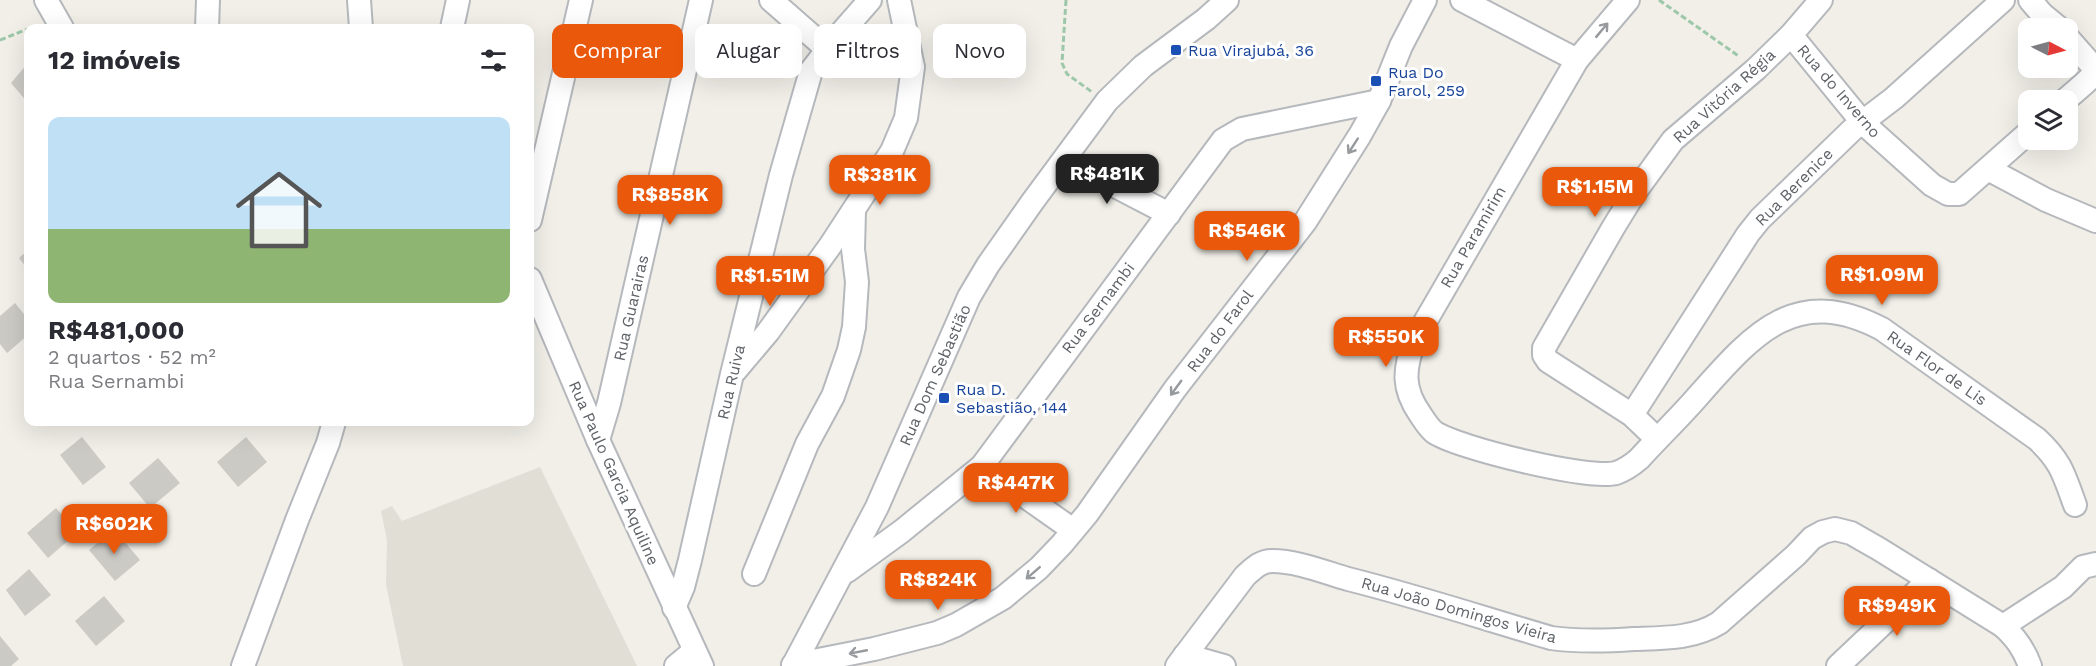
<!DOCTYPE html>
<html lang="pt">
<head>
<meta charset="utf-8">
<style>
  body { margin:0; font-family:"Work Sans",sans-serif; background:#f7f7f7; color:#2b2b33; height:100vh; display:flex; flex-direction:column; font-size:22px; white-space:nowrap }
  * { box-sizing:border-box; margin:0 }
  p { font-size:20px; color:#7c7c81 }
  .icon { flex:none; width:33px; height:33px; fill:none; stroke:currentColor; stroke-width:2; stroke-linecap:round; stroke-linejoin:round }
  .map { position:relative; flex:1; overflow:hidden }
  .side { position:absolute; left:24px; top:24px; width:510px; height:402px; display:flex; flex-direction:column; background:#fff; border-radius:12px; box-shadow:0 6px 24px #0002 }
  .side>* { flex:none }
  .banner { position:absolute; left:552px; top:24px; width:570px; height:54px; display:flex; gap:12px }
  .needle { width:39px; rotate:96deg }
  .fabs { position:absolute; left:2018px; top:18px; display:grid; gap:12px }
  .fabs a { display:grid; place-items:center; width:60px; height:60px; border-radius:12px; background:#fff; box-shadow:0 6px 24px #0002; font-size:30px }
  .price { position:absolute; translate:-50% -51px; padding:0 14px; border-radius:12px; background:#ea580c; color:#fff; font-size:20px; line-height:39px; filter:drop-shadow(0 2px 3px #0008) }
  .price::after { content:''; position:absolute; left:50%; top:36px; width:18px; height:14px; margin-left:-9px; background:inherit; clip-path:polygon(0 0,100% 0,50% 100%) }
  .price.on { background:#222; color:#fff }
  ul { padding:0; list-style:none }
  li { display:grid; align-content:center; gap:12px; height:318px; padding:0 24px }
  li+li { border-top:2px solid #e1e1e2 }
  li span { display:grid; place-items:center; height:186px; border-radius:12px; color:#555 }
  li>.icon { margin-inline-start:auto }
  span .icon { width:108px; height:108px; fill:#fffc; stroke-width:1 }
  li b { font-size:26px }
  h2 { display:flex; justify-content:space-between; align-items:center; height:72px; padding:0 24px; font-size:26px }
  .chip { padding:0 21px; border-radius:12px; background:#fff; box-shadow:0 6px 24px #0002; font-size:21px; line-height:54px }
  .chip.on { background:#ea580c; color:#fff }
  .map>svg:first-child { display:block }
  .education { fill:#e1ded6 }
  .building { fill:#cccac5 }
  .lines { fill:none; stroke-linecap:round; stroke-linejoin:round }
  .minor-casing { stroke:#b5b8bc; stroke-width:26 }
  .path { stroke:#9cc7a9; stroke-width:3; stroke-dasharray:6 3; stroke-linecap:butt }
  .minor { stroke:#fff; stroke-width:22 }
  .oneway { stroke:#979a9d }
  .transit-dot { fill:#1a4fb4; stroke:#fff; stroke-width:2 }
  .labels { text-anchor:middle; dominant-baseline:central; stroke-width:6; stroke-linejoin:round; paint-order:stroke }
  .transit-label { font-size:16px; fill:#164399; stroke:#fff; text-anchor:start }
  .street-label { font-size:16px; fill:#5f6368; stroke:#fff }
</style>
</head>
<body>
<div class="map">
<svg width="2096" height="666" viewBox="0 0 2096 666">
  <rect width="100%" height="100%" fill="#f1efe8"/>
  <!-- education -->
  <path class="education" d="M540,467L637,666H403L386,585L387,540L381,511L392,506L402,521Z"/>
  <!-- building -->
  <g class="building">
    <path d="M27,64L28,66V103L11,83Z"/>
    <path d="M28,250V270L19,258Z"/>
    <path d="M15,303L28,319V335L7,353L0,344V316Z"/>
    <path d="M82,437L106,467L83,485L60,455Z"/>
    <path d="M246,437L267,462L238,487L217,462Z"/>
    <path d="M158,458L180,483L150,508L129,483Z"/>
    <path d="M56,508L77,533L48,558L27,533Z"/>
    <path d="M114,529L140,560L115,581L89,550Z"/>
    <path d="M29,569L51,595L25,616L6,590Z"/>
    <path d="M104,596L125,621L96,646L75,621Z"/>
    <path d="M0,636L19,659L11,666H0Z"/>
  </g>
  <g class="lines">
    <!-- minor casing -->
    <g class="minor-casing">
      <g id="minor">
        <path d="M46,0L62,28"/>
        <path d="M359,0L361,28"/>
        <path d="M771,0L827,49"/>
        <path d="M1462,0L1577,60"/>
        <path d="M1628,0L1577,60L1414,341C1404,370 1402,388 1420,414C1424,420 1428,427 1434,432C1457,448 1589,480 1616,473C1625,470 1632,465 1639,459C1659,437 1680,417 1699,395C1754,333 1796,284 1882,329L2037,439C2061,461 2064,475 2075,505"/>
        <path d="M2030,0L2042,14L2059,28"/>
        <path d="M207,28L208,0"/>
        <path d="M452,28L458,0"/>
        <path d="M1791,35L1863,123L1932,185L1948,194H1959L2028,133"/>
        <path d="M2067,37L2096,70"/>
        <path d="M2065,100C2076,91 2086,83 2096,72"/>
        <path d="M1065,160L1169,214"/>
        <path d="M1988,169L2046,200L2096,221"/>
        <path d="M530,220L581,0"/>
        <path d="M530,279L598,440L702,666"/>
        <path d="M735,371L768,332L830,246L892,151L906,118L913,67L899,0"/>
        <path d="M1632,415L1748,234L1760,219L1852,130L1894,98L2003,0"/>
        <path d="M1657,439L1632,415L1548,361L1544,355V348L1613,228L1635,192L1673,140L1756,69L1791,35L1821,0"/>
        <path d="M598,440L609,403L701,0"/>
        <path d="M982,466L1073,530"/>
        <path d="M847,571L902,531L982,466L1223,140L1242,129L1379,101"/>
        <path d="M754,574L807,444L833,396L849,350L854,327L857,282L853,249L854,211"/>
        <path d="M674,608L683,587L690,560L732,374L781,175L811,71L834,41L870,0"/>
        <path d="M2003,626L2063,587L2083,567L2096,564"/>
        <path d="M1185,655L1224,666"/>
        <path d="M793,665L874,649L937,633L956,625L1003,598L1039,568L1062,544L1087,514L1175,389L1305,222L1360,135L1379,101L1401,46L1425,0"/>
        <path d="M243,666L297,520L328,443L334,422"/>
        <path d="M676,666L694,651"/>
        <path d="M793,666L877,507L969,297L988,265L1033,201L1107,101L1143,66L1206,19L1227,0"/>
        <path d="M1177,666L1245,576C1253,569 1260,561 1272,561C1297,561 1324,572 1348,579C1416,596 1483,618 1551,638C1579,642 1606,641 1634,639C1664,638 1693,639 1719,623L1796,555L1812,538L1823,532L1835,529L1851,533L1879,549L2003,626C2016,638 2024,649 2030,666"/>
        <path d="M1838,666L1929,580"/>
      </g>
    </g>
    <!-- path -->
    <g class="path">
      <path d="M1066,0L1062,63L1067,74L1092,92"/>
      <path d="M1659,0L1740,57"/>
      <path d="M0,40L28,29"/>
    </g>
    <!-- minor -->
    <use href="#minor" class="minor"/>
  </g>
  <!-- one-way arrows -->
  <defs><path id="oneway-shaft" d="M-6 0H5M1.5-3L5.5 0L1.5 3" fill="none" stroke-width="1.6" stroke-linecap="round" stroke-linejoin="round" transform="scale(1.5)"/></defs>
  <g class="oneway">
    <use href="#oneway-shaft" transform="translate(1602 30) rotate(-50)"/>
    <use href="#oneway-shaft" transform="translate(1353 146) rotate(123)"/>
    <use href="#oneway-shaft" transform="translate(1176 388) rotate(126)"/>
    <use href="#oneway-shaft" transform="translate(1033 573) rotate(139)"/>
    <use href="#oneway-shaft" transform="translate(858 652) rotate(169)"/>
  </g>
  <!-- markers -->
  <g class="transit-dot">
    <rect x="1170" y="44" width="12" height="12" rx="3"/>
    <rect x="1370" y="75" width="12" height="12" rx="3"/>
    <rect x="938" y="392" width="12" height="12" rx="3"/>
  </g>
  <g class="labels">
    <!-- transit labels -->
    <g class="transit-label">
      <text x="1188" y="50">Rua Virajubá, 36</text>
      <text x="1388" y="72">Rua Do<tspan x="1388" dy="18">Farol, 259</tspan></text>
      <text x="956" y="389">Rua D.<tspan x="956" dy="18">Sebastião, 144</tspan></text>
    </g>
    <!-- street labels -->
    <g class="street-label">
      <text transform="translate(1839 91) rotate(49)">Rua do Inverno</text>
      <text transform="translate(1724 96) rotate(-42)">Rua Vitória Régia</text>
      <text transform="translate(1794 187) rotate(-45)">Rua Berenice</text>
      <text transform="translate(1473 237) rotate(-60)">Rua Paramirim</text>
      <text transform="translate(631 308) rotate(-77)">Rua Guarairas</text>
      <text transform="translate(1098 308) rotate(-53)">Rua Sernambi</text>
      <text transform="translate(1220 331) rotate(-53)">Rua do Farol</text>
      <text transform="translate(1937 368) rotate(35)">Rua Flor de Lis</text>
      <text transform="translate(935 375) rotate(-66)">Rua Dom Sebastião</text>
      <text transform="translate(731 382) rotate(-77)">Rua Ruiva</text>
      <text transform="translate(614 473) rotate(66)">Rua Paulo Garcia Aquiline</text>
      <text transform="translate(1459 610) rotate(16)">Rua João Domingos Vieira</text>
    </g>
  </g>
</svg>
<div class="fabs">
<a><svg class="needle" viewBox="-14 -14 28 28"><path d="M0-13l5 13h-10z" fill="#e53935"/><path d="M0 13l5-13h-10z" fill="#7c7c81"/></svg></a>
<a><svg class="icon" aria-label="layers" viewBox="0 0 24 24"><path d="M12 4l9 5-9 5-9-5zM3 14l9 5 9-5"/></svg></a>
</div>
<b class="price on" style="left:1107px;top:205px">R$481K</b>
<b class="price" style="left:880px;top:206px">R$381K</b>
<b class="price" style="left:1595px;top:218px">R$1.15M</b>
<b class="price" style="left:670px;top:226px">R$858K</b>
<b class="price" style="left:1247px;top:262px">R$546K</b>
<b class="price" style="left:1882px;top:306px">R$1.09M</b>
<b class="price" style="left:770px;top:307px">R$1.51M</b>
<b class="price" style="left:1386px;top:368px">R$550K</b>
<b class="price" style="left:1016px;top:514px">R$447K</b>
<b class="price" style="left:114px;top:555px">R$602K</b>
<b class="price" style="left:938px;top:611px">R$824K</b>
<b class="price" style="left:1897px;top:637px">R$949K</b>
<div class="banner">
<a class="chip on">Comprar</a>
<a class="chip">Alugar</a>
<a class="chip">Filtros</a>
<a class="chip">Novo</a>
</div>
<section class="side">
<h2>12 imóveis<svg class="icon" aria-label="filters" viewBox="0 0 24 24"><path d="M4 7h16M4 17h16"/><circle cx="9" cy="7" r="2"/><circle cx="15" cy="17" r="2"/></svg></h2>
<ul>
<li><span style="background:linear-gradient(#bfe0f5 60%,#8fb573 0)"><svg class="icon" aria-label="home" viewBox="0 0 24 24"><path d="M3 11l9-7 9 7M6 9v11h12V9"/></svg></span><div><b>R$481,000</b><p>2 quartos · 52 m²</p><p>Rua Sernambi</p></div></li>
</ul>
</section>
</div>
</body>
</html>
